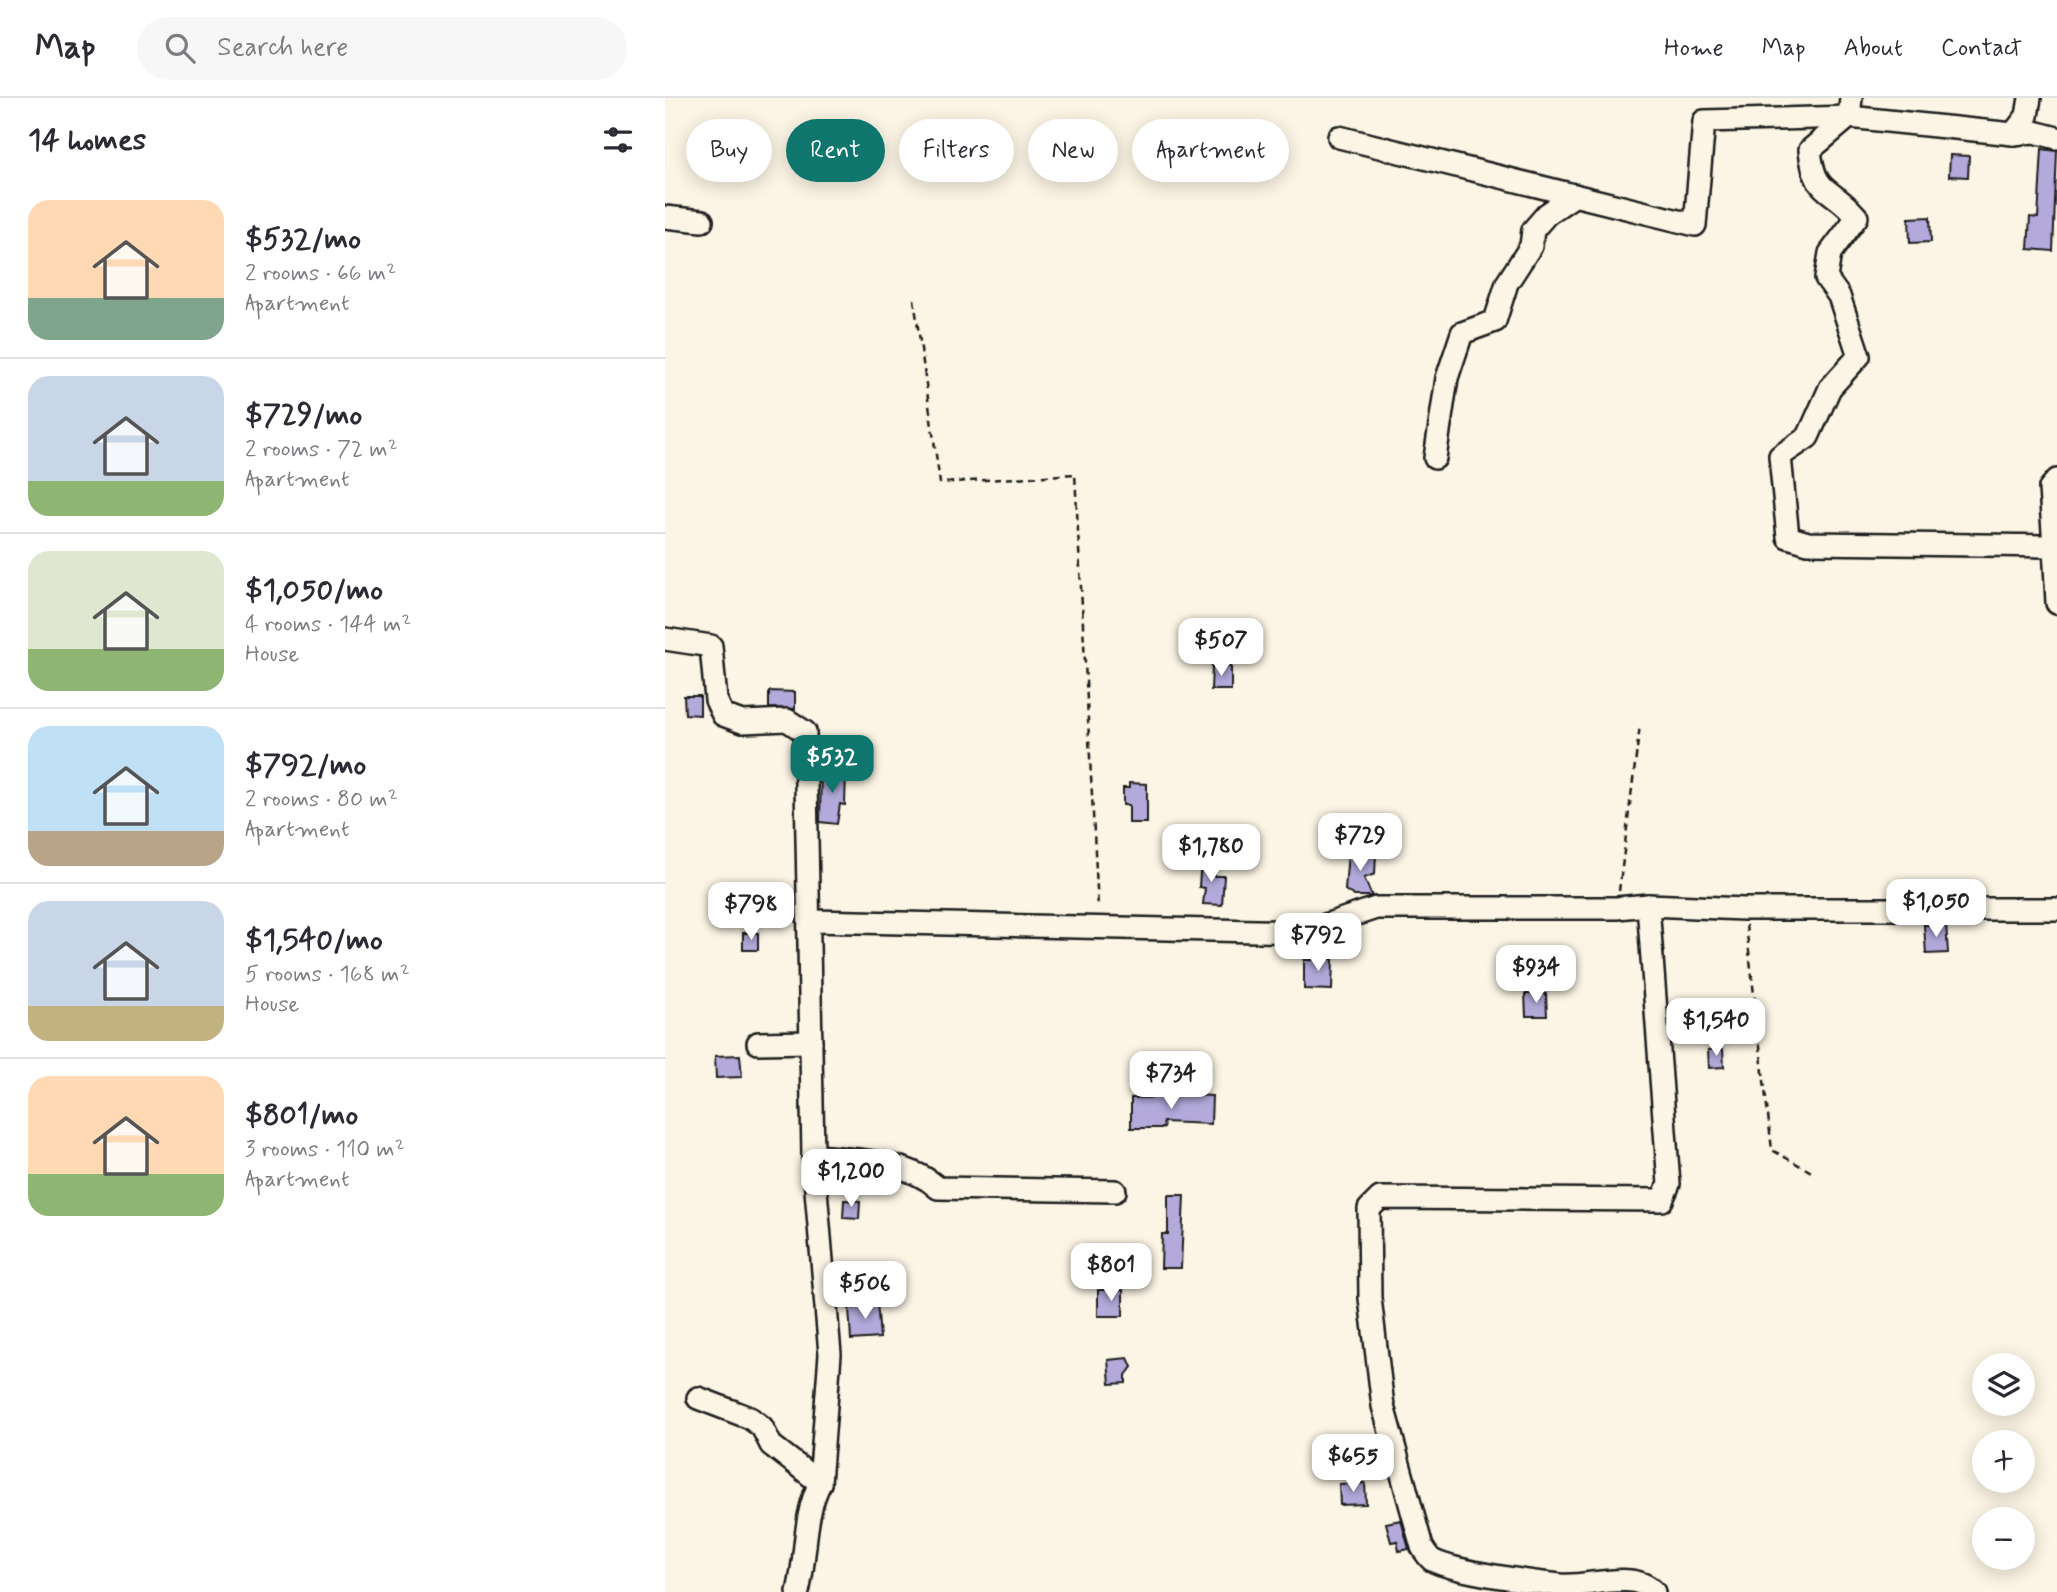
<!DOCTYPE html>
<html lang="en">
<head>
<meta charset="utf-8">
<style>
  body { margin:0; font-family:Mynerve,sans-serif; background:#f7f7f7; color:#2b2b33; height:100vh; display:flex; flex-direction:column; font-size:26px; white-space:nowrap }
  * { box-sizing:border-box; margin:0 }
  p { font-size:23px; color:#7c7c81 }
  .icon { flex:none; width:38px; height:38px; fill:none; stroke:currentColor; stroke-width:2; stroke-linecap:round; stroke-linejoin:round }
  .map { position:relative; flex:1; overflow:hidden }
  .panel { display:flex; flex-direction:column; background:#fff; width:665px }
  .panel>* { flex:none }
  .banner { position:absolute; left:21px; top:21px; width:665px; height:63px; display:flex; gap:14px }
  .tools { position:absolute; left:1307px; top:1255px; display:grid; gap:14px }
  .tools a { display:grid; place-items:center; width:63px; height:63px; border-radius:50%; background:#fff; box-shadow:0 4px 18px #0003; font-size:35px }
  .price { position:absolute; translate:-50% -60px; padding:0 16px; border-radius:14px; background:#fff; color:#222; font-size:23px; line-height:46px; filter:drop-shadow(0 2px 4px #0008) }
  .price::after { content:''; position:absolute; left:50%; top:42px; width:21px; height:16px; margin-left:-10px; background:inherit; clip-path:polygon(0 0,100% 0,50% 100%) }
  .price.selected { background:#0f766e; color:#fff }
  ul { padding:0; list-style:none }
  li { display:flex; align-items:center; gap:21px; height:175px; padding:0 28px }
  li+li { border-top:2px solid #e1e1e2 }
  li span { display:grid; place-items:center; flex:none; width:196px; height:140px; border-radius:21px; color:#555 }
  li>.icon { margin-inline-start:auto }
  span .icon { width:84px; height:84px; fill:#fffc; stroke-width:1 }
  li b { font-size:30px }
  h2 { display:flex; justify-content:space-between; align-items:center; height:84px; padding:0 28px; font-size:30px }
  .chip { padding:0 24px; border-radius:32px; background:#fff; box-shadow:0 4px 18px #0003; font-size:24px; line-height:63px }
  .chip.selected { background:#0f766e; color:#fff }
  header { display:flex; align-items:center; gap:42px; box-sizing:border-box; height:98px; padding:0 35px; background:#fff; border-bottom:2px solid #e1e1e2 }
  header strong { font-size:33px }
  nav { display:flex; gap:38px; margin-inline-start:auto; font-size:24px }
  .search { width:490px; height:63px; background:#f7f7f7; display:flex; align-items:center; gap:18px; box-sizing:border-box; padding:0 24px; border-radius:38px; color:#7c7c81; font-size:26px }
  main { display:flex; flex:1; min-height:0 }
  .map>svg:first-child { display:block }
  .building { fill:#b3aadb; stroke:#1c1c1c; stroke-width:2 }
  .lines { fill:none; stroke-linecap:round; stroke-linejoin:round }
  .minor-casing { stroke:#1c1c1c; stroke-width:26 }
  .path { stroke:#1c1c1c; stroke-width:2.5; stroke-dasharray:7 5; stroke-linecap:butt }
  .minor { stroke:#fcf5e5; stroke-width:21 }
</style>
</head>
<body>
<header>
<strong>Map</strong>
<div class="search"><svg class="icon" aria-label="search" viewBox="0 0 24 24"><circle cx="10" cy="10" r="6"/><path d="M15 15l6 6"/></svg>Search here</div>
<nav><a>Home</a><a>Map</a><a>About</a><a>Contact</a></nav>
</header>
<main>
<section class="panel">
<h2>14 homes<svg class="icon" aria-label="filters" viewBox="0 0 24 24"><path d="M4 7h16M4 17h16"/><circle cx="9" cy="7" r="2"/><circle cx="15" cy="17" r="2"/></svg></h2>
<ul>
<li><span style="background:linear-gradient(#ffd9b3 70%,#7fa58c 0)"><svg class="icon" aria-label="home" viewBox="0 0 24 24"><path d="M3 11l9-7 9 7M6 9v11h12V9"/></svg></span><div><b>$532/mo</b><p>2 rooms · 66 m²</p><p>Apartment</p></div></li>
<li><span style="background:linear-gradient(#c9d6e8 75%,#8fb573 0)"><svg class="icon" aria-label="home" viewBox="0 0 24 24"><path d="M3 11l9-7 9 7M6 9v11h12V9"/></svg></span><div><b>$729/mo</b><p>2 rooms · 72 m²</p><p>Apartment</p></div></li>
<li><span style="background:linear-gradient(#dfe7d0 70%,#8fb573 0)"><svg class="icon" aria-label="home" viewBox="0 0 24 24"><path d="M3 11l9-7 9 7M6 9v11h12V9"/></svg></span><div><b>$1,050/mo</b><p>4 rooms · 144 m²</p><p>House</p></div></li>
<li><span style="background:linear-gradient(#bfe0f5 75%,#b9a48a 0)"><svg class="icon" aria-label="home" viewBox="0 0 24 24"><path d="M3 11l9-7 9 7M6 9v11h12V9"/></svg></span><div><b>$792/mo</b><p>2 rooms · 80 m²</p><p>Apartment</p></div></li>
<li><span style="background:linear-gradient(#c9d6e8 75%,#c2b280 0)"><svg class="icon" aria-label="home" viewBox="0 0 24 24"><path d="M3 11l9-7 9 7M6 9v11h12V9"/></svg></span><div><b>$1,540/mo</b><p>5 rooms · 168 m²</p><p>House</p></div></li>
<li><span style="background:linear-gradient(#ffd9b3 70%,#8fb573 0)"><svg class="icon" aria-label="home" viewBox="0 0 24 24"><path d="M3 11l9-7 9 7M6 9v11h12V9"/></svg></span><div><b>$801/mo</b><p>3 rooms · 110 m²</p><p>Apartment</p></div></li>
</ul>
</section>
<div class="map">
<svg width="1392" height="1494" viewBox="0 0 1392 1494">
  <rect width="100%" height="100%" fill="#fcf5e5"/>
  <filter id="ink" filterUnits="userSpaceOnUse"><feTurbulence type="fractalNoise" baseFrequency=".0143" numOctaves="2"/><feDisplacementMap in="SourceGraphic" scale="14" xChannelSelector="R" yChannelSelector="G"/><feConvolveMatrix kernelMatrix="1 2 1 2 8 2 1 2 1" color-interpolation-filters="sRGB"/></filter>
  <g filter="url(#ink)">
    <!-- building -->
    <g class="building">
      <path d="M1377,51L1392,53L1388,153L1363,151L1365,119L1373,120Z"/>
      <path d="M1285,57L1304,58L1303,79L1284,78Z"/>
      <path d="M1265,119L1266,144L1245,145L1244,120Z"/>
      <path d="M547,568L566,569V592H546Z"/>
      <path d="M104,593L130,594V611L104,610Z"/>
      <path d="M19,598H35V617L20,616Z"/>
      <path d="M156,673H181L180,707L175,706L172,726L155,724Z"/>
      <path d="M464,685L482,686V725H464V707H458V690H464Z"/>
      <path d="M683,754L711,756L710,776L699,780L707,798H689L680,792Z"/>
      <path d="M536,762L550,764L549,778H559L557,807L538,806L540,790L534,789Z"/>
      <path d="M1281,826L1283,855L1261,856L1259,827Z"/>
      <rect x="78" y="835" width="15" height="17"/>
      <path d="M648,854L660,855L659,861H668L667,892L639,891V862H647Z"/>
      <path d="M860,896H881L882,918H861Z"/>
      <path d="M1058,951L1059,969L1044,970L1043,952Z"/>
      <path d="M75,957L77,979L51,980L50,958Z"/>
      <path d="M507,996L547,998L546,1026L498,1024L499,1030H466V1000L507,999Z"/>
      <path d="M503,1097H519L516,1170H496L497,1136H503Z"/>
      <path d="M179,1102L195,1103L194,1121L178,1120Z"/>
      <rect x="433" y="1192" width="25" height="26"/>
      <path d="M212,1203L215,1240L186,1242L184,1210L195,1209V1204Z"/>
      <path d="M463,1260L467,1269L461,1277V1285L445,1286L443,1262Z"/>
      <path d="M700,1385L701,1406L675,1407L674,1386Z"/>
      <path d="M736,1422L744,1451L734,1453L732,1443L726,1444L721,1425Z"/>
    </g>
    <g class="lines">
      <!-- minor casing -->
      <g class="minor-casing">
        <g id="minor">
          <path d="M1186,0L1184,19L1145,52C1150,99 1165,87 1192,119L1165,155L1161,180L1174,198L1194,258L1165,290L1143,339L1115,358L1123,439L1143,445L1389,448L1385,390L1392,382"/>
          <path d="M1348,36L1369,34L1392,40"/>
          <path d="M674,39L1030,127L1039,23L1184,19L1348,36L1362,18L1365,0"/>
          <path d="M0,119L37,123"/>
          <path d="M770,360L782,280L797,235L830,223L842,185L866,148L868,132L882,116L910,97"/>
          <path d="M1389,448L1392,505"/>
          <path d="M0,541L46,548L51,602L58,617L77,624L122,622L140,634L148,1057L165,1256L155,1385"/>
          <path d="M983,807L1004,1086L997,1102L715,1100L704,1111L705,1200L718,1308L757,1449C760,1454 763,1459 767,1462C789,1474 868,1484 895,1487C923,1490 969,1471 989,1494"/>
          <path d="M146,823L639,834L711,810H952L983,807L1079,811H1392"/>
          <path d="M93,945L146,944"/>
          <path d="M148,1057C189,1063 242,1061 273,1090L450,1093"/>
          <path d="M33,1300L85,1320L97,1329L106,1347L155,1385C138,1418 142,1458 133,1494"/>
        </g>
      </g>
      <!-- path -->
      <g class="path">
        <path d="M249,201L275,385L410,376L433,810"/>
        <path d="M954,793L975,627"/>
        <path d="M1081,827L1107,1052L1150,1076"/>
      </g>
      <!-- minor -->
      <use href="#minor" class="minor"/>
    </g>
  </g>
</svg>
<div class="tools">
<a><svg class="icon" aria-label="layers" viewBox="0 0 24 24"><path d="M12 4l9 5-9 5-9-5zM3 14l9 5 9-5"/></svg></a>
<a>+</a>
<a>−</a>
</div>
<b class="price" style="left:556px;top:580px">$507</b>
<b class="price selected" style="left:167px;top:697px">$532</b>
<b class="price" style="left:695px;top:775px">$729</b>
<b class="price" style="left:546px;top:786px">$1,780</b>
<b class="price" style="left:1271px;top:841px">$1,050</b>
<b class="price" style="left:86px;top:844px">$798</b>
<b class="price" style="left:653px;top:875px">$792</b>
<b class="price" style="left:871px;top:907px">$934</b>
<b class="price" style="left:1051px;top:960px">$1,540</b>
<b class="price" style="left:506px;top:1013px">$734</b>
<b class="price" style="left:186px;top:1111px">$1,200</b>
<b class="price" style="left:446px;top:1205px">$801</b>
<b class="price" style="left:200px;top:1223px">$506</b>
<b class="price" style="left:688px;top:1396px">$655</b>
<div class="banner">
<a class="chip">Buy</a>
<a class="chip selected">Rent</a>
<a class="chip">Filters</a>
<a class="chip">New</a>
<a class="chip">Apartment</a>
</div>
</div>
</main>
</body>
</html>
